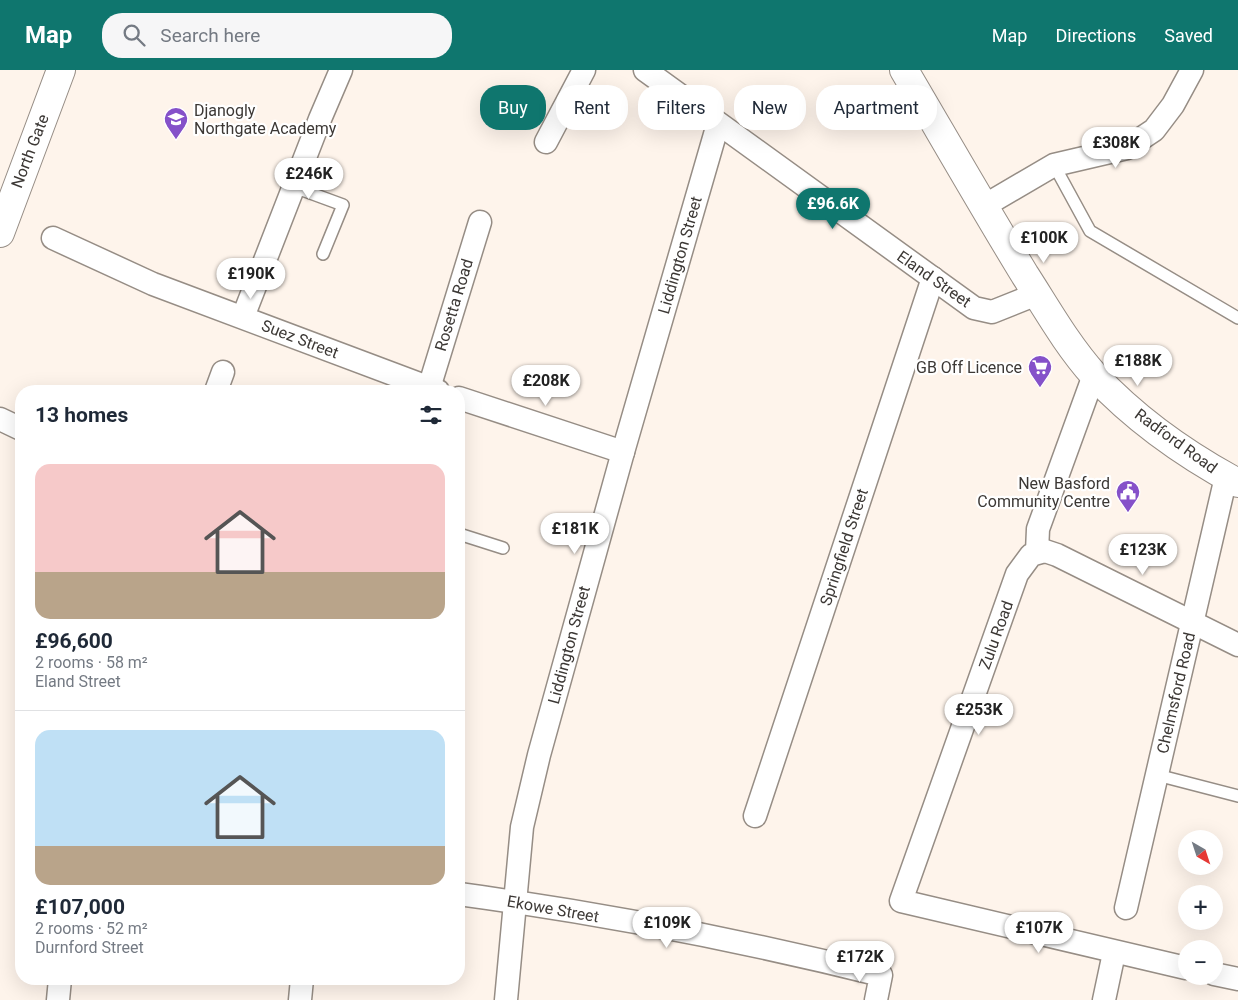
<!DOCTYPE html>
<html lang="en">
<head>
<meta charset="utf-8">
<style>
  body { margin:0; font-family:Roboto,sans-serif; background:#f6f6f7; color:#1f2937; height:100vh; display:flex; flex-direction:column; font-size:19px; white-space:nowrap }
  * { box-sizing:border-box; margin:0 }
  p { font-size:16px; color:#747a83 }
  .icon { flex:none; width:28px; height:28px; fill:none; stroke:currentColor; stroke-width:2; stroke-linecap:round; stroke-linejoin:round }
  .map { position:relative; flex:1; overflow:hidden }
  .details { position:absolute; left:15px; top:315px; width:450px; height:600px; display:flex; flex-direction:column; background:#fff; border-radius:20px; box-shadow:0 5px 20px #0002 }
  .details>* { flex:none }
  .hud { position:absolute; left:480px; top:15px; width:475px; height:45px; display:flex; gap:10px }
  .needle { width:32px; rotate:141deg }
  .buttons { position:absolute; left:1178px; top:760px; display:grid; gap:10px }
  .buttons a { display:grid; place-items:center; width:45px; height:45px; border-radius:50%; background:#fff; box-shadow:0 5px 20px #0002; font-size:25px }
  .price { position:absolute; translate:-50% -42px; padding:0 11px; border-radius:18px; background:#fff; color:#222; font-size:16px; line-height:32px; filter:drop-shadow(0 1px 2px #0008) }
  .price::after { content:''; position:absolute; left:50%; top:30px; width:15px; height:11px; margin-left:-8px; background:inherit; clip-path:polygon(0 0,100% 0,50% 100%) }
  .price.active { background:#0f766e; color:#fff }
  ul { padding:0; list-style:none }
  li { display:grid; align-content:center; gap:10px; height:265px; padding:0 20px }
  li+li { border-top:1px solid #e0e1e3 }
  li span { display:grid; place-items:center; height:155px; border-radius:15px; color:#555 }
  li>.icon { margin-inline-start:auto }
  span .icon { width:90px; height:90px; fill:#fffc; stroke-width:1 }
  li b { font-size:21px }
  h2 { display:flex; justify-content:space-between; align-items:center; height:60px; padding:0 20px; font-size:21px }
  .tag { padding:0 18px; border-radius:20px; background:#fff; box-shadow:0 5px 20px #0002; font-size:18px; line-height:45px }
  .tag.active { background:#0f766e; color:#fff }
  header { display:flex; align-items:center; gap:30px; box-sizing:border-box; height:70px; padding:0 25px; background:#0f766e; color:#fff }
  header strong { font-size:24px }
  nav { display:flex; gap:28px; margin-inline-start:auto; font-size:18px }
  .search { width:350px; height:45px; background:#f6f6f7; display:flex; align-items:center; gap:12px; box-sizing:border-box; padding:0 18px; border-radius:20px; color:#747a83; font-size:19px }
  .map>svg:first-child { display:block }
  .lines { fill:none; stroke-linecap:round; stroke-linejoin:round }
  .lane-casing { stroke:#968d85; stroke-width:14 }
  .street-casing { stroke:#968d85; stroke-width:25 }
  .secondary-casing { stroke:#968d85; stroke-width:30 }
  .lane { stroke:#fff; stroke-width:11 }
  .street { stroke:#fff; stroke-width:22 }
  .secondary { stroke:#fff; stroke-width:28 }
  .labels { text-anchor:middle; dominant-baseline:central; stroke-width:4.5; stroke-linejoin:round; paint-order:stroke }
  .poi-label { font-size:16px; fill:#3c3835; stroke:#fff; text-anchor:end }
  .street-label { font-size:16px; fill:#3c3835; stroke:#fff }
</style>
</head>
<body>
<header>
<strong>Map</strong>
<div class="search"><svg class="icon" aria-label="search" viewBox="0 0 24 24"><circle cx="10" cy="10" r="6"/><path d="M15 15l6 6"/></svg>Search here</div>
<nav><a>Map</a><a>Directions</a><a>Saved</a></nav>
</header>
<div class="map">
<svg width="1238" height="930" viewBox="0 0 1238 930">
  <rect width="100%" height="100%" fill="#fef4eb"/>
  <g class="lines">
    <!-- lane casing -->
    <g class="lane-casing">
      <g id="lane">
        <path d="M1054,95L1090,161L1238,248"/>
        <path d="M294,117L343,135L323,184"/>
        <path d="M459,464L503,478"/>
        <path d="M1157,705L1238,726"/>
      </g>
    </g>
    <!-- street casing -->
    <g class="street-casing">
      <g id="street">
        <path d="M645,0L974,238L992,242L1037,224"/>
        <path d="M546,72L584,0"/>
        <path d="M984,136L1054,95L1127,78L1154,60L1173,35L1192,0"/>
        <path d="M53,168L153,214L438,321"/>
        <path d="M243,247L320,49L341,0"/>
        <path d="M429,318L480,152"/>
        <path d="M216,321L223,302"/>
        <path d="M459,328L623,382"/>
        <path d="M0,349L21,359"/>
        <path d="M1037,482L1038,459L1094,305"/>
        <path d="M755,746L933,208"/>
        <path d="M459,824C599,843 744,871 881,905L876,930"/>
        <path d="M1126,838L1226,407"/>
        <path d="M1186,898L901,831L1017,504L1031,485L1045,481L1057,485L1238,575"/>
        <path d="M1214,904L1238,909"/>
        <path d="M58,930L60,909"/>
        <path d="M300,930L302,909"/>
        <path d="M506,930L522,757L539,685L623,382L718,54"/>
        <path d="M1104,930L1114,883"/>
      </g>
    </g>
    <!-- secondary casing -->
    <g class="secondary-casing">
      <g id="secondary">
        <path d="M904,0C944,68 984,138 1025,205C1047,239 1067,275 1094,305C1134,348 1186,385 1238,413"/>
        <path d="M0,163L61,0"/>
      </g>
    </g>
    <!-- lane -->
    <use href="#lane" class="lane"/>
    <!-- street -->
    <use href="#street" class="street"/>
    <!-- secondary -->
    <use href="#secondary" class="secondary"/>
  </g>
  <!-- icons -->
  <defs>
    <g id="school-pin" transform="scale(1.25)"><path d="M0 17L-7.5 6A9.5 9.5 0 1 1 7.5 6Z" fill="#8551c9" stroke="#fff"/><path d="M0-5L7-2L0 1L-7-2ZM-4 1L0 2.5L4 1V4Q0 6-4 4Z" fill="#fff"/></g>
    <g id="supermarket-pin" transform="scale(1.25)"><path d="M0 17L-7.5 6A9.5 9.5 0 1 1 7.5 6Z" fill="#8551c9" stroke="#fff"/><path d="M-6-5.5h2.5l.6 2H6L4.5 2H-2.5L-4.4-4H-6ZM-1.5 3.2a1.3 1.3 0 1 0 .1 0ZM3 3.2a1.3 1.3 0 1 0 .1 0Z" fill="#fff"/></g>
    <g id="civic-pin" transform="scale(1.25)"><path d="M0 17L-7.5 6A9.5 9.5 0 1 1 7.5 6Z" fill="#8551c9" stroke="#fff"/><path d="M-.6-6.5H3V-4.5H.6V-3L4-1V1h2V6H-6V1h2V-1L-.6-3ZM-1.2 2.5V6h2.4V2.5Z" fill="#fff"/></g>
  </defs>
  <g fill-rule="evenodd">
    <use href="#school-pin" x="176" y="49"/>
    <use href="#supermarket-pin" x="1040" y="297"/>
    <use href="#civic-pin" x="1128" y="422"/>
  </g>
  <g class="labels">
    <!-- poi labels -->
    <g class="poi-label">
      <text x="194" y="40" text-anchor="start">Djanogly<tspan x="194" dy="18">Northgate Academy</tspan></text>
      <text x="1022" y="297">GB Off Licence</text>
      <text x="1110" y="413">New Basford<tspan x="1110" dy="18">Community Centre</tspan></text>
    </g>
    <!-- street labels -->
    <g class="street-label">
      <text transform="translate(30 81) rotate(-69)">North Gate</text>
      <text transform="translate(680 185) rotate(-74)">Liddington Street</text>
      <text transform="translate(934 209) rotate(35)">Eland Street</text>
      <text transform="translate(454 235) rotate(-73)">Rosetta Road</text>
      <text transform="translate(300 269) rotate(21)">Suez Street</text>
      <text transform="translate(1176 371) rotate(36)">Radford Road</text>
      <text transform="translate(844 477) rotate(-72)">Springfield Street</text>
      <text transform="translate(996 565) rotate(-70)">Zulu Road</text>
      <text transform="translate(569 575) rotate(-75)">Liddington Street</text>
      <text transform="translate(1176 623) rotate(-77)">Chelmsford Road</text>
      <text transform="translate(553 839) rotate(10)">Ekowe Street</text>
    </g>
  </g>
</svg>
<div class="buttons">
<a><svg class="needle" viewBox="-14 -14 28 28"><path d="M0-13l5 13h-10z" fill="#e53935"/><path d="M0 13l5-13h-10z" fill="#747a83"/></svg></a>
<a>+</a>
<a>−</a>
</div>
<b class="price" style="left:1116px;top:99px">£308K</b>
<b class="price" style="left:309px;top:130px">£246K</b>
<b class="price active" style="left:833px;top:160px">£96.6K</b>
<b class="price" style="left:1044px;top:194px">£100K</b>
<b class="price" style="left:251px;top:230px">£190K</b>
<b class="price" style="left:1138px;top:317px">£188K</b>
<b class="price" style="left:546px;top:337px">£208K</b>
<b class="price" style="left:575px;top:485px">£181K</b>
<b class="price" style="left:1143px;top:506px">£123K</b>
<b class="price" style="left:979px;top:666px">£253K</b>
<b class="price" style="left:667px;top:879px">£109K</b>
<b class="price" style="left:1039px;top:884px">£107K</b>
<b class="price" style="left:860px;top:913px">£172K</b>
<div class="hud">
<a class="tag active">Buy</a>
<a class="tag">Rent</a>
<a class="tag">Filters</a>
<a class="tag">New</a>
<a class="tag">Apartment</a>
</div>
<section class="details">
<h2>13 homes<svg class="icon" aria-label="filters" viewBox="0 0 24 24"><path d="M4 7h16M4 17h16"/><circle cx="9" cy="7" r="2"/><circle cx="15" cy="17" r="2"/></svg></h2>
<ul>
<li><span style="background:linear-gradient(#f6c9c9 70%,#b9a48a 0)"><svg class="icon" aria-label="home" viewBox="0 0 24 24"><path d="M3 11l9-7 9 7M6 9v11h12V9"/></svg></span><div><b>£96,600</b><p>2 rooms · 58 m²</p><p>Eland Street</p></div></li>
<li><span style="background:linear-gradient(#bfe0f5 75%,#b9a48a 0)"><svg class="icon" aria-label="home" viewBox="0 0 24 24"><path d="M3 11l9-7 9 7M6 9v11h12V9"/></svg></span><div><b>£107,000</b><p>2 rooms · 52 m²</p><p>Durnford Street</p></div></li>
</ul>
</section>
</div>
</body>
</html>
